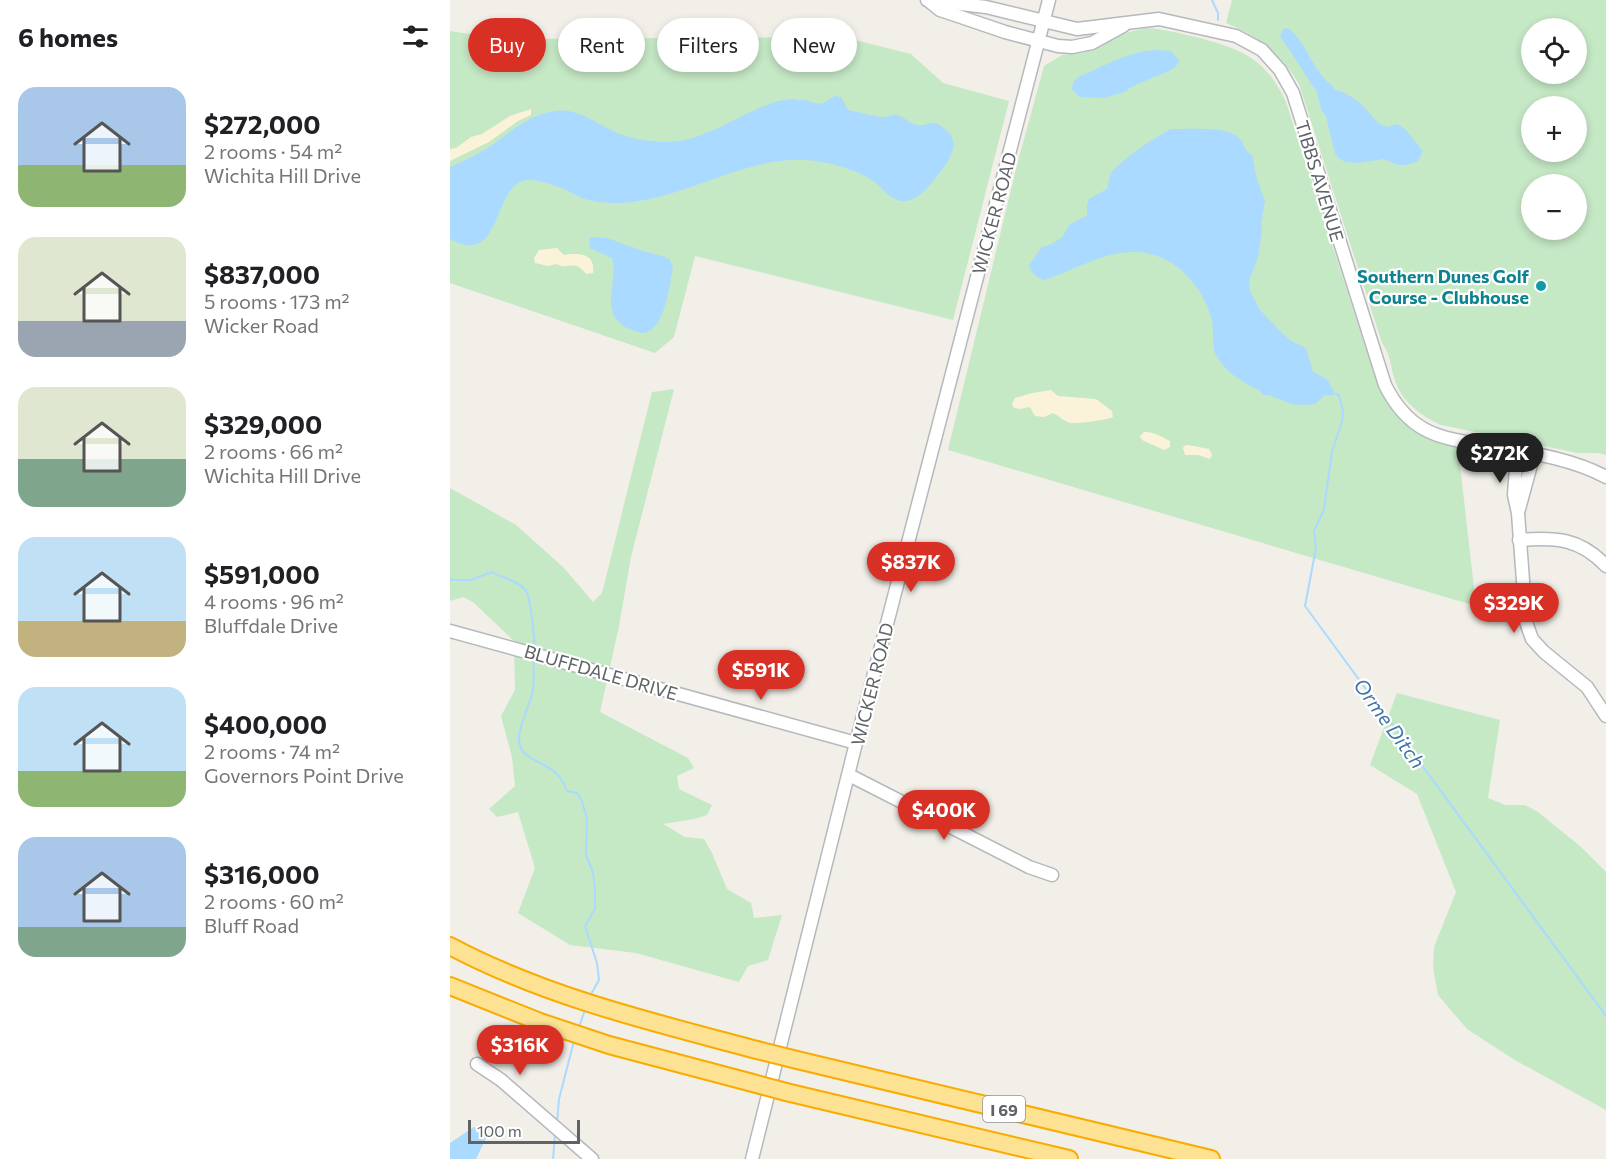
<!DOCTYPE html>
<html lang="en">
<head>
<meta charset="utf-8">
<style>
  body { margin:0; font-family:Commissioner,sans-serif; background:#f6f6f6; color:#202124; height:100vh; display:flex; flex-direction:column; font-size:22px; white-space:nowrap }
  * { box-sizing:border-box; margin:0 }
  p { font-size:20px; color:#757577 }
  .icon { flex:none; width:33px; height:33px; fill:none; stroke:currentColor; stroke-width:2; stroke-linecap:round; stroke-linejoin:round }
  .map { position:relative; flex:1; overflow:hidden }
  .details { display:flex; flex-direction:column; background:#fff; width:450px }
  .details>* { flex:none }
  .banner { position:absolute; left:18px; top:18px; width:570px; height:54px; display:flex; gap:12px }
  .tools { position:absolute; left:1071px; top:18px; display:grid; gap:12px }
  .tools a { display:grid; place-items:center; width:66px; height:66px; border-radius:50%; background:#fff; box-shadow:0 3px 9px #0003; font-size:30px }
  .scale { position:absolute; left:18px; bottom:15px; width:112px; box-sizing:border-box; padding-left:6px; border:3px solid #5f6368; border-top:0; font-size:16px; line-height:21px; white-space:nowrap; color:#5f6368; -webkit-text-stroke:4px #fff; paint-order:stroke }
  .price { position:absolute; translate:-50% -51px; padding:0 14px; border-radius:21px; background:#d93025; color:#fff; font-size:20px; line-height:39px; filter:drop-shadow(0 2px 3px #0008) }
  .price::after { content:''; position:absolute; left:50%; top:36px; width:18px; height:14px; margin-left:-9px; background:inherit; clip-path:polygon(0 0,100% 0,50% 100%) }
  .price.selected { background:#222; color:#fff }
  ul { padding:0; list-style:none }
  li { display:flex; align-items:center; gap:18px; height:150px; padding:0 18px }
  li span { display:grid; place-items:center; flex:none; width:168px; height:120px; border-radius:18px; color:#555 }
  li>.icon { margin-inline-start:auto }
  span .icon { width:72px; height:72px; fill:#fffc; stroke-width:1 }
  li b { font-size:26px }
  h2 { display:flex; justify-content:space-between; align-items:center; height:72px; padding:0 18px; font-size:26px }
  .tag { padding:0 21px; border-radius:27px; background:#fff; box-shadow:0 3px 9px #0003; font-size:21px; line-height:54px }
  .tag.selected { background:#d93025; color:#fff }
  main { display:flex; flex:1; min-height:0 }
  .map>svg:first-child { display:block }
  .green { fill:#c5e8c5; fill-rule:evenodd }
  .sand { fill:#fbf3d9 }
  .water { fill:#aadaff }
  .lines { fill:none; stroke-linecap:round; stroke-linejoin:round }
  .stream { stroke:#aadaff; stroke-width:2 }
  .minor-casing { stroke:#b5b8bc; stroke-width:15 }
  .highway-casing { stroke:#f9ab00; stroke-width:20 }
  .minor { stroke:#fff; stroke-width:12 }
  .highway { stroke:#fde293; stroke-width:16 }
  .highway-bridge-casing { stroke:#f9ab00; stroke-width:20; stroke-linecap:butt }
  .highway-bridge { stroke:#fde293; stroke-width:16 }
  .culture-dot { fill:#0f9aa8; stroke:#fff; stroke-width:2 }
  .labels { text-anchor:middle; dominant-baseline:central; stroke-width:4.5; stroke-linejoin:round; paint-order:stroke }
  .shield { fill:#fff; stroke:#8f9295; stroke-width:1.5 }
  .shield-label { font-size:16px; font-weight:bold; fill:#5f6368 }
  .street-label { font-size:18px; fill:#5f6368; stroke:#fff }
  .culture-label { font-size:18px; font-weight:bold; fill:#0d838f; stroke:#fff; text-anchor:end }
  .water-label { font-size:20px; font-style:italic; fill:#4174aa; stroke:#fff }
</style>
</head>
<body>
<main>
<section class="details">
<h2>6 homes<svg class="icon" aria-label="filters" viewBox="0 0 24 24"><path d="M4 7h16M4 17h16"/><circle cx="9" cy="7" r="2"/><circle cx="15" cy="17" r="2"/></svg></h2>
<ul>
<li><span style="background:linear-gradient(#a9c7e8 65%,#8fb573 0)"><svg class="icon" aria-label="home" viewBox="0 0 24 24"><path d="M3 11l9-7 9 7M6 9v11h12V9"/></svg></span><div><b>$272,000</b><p>2 rooms · 54 m²</p><p>Wichita Hill Drive</p></div></li>
<li><span style="background:linear-gradient(#dfe7d0 70%,#9aa5b1 0)"><svg class="icon" aria-label="home" viewBox="0 0 24 24"><path d="M3 11l9-7 9 7M6 9v11h12V9"/></svg></span><div><b>$837,000</b><p>5 rooms · 173 m²</p><p>Wicker Road</p></div></li>
<li><span style="background:linear-gradient(#dfe7d0 60%,#7fa58c 0)"><svg class="icon" aria-label="home" viewBox="0 0 24 24"><path d="M3 11l9-7 9 7M6 9v11h12V9"/></svg></span><div><b>$329,000</b><p>2 rooms · 66 m²</p><p>Wichita Hill Drive</p></div></li>
<li><span style="background:linear-gradient(#bfe0f5 70%,#c2b280 0)"><svg class="icon" aria-label="home" viewBox="0 0 24 24"><path d="M3 11l9-7 9 7M6 9v11h12V9"/></svg></span><div><b>$591,000</b><p>4 rooms · 96 m²</p><p>Bluffdale Drive</p></div></li>
<li><span style="background:linear-gradient(#bfe0f5 70%,#8fb573 0)"><svg class="icon" aria-label="home" viewBox="0 0 24 24"><path d="M3 11l9-7 9 7M6 9v11h12V9"/></svg></span><div><b>$400,000</b><p>2 rooms · 74 m²</p><p>Governors Point Drive</p></div></li>
<li><span style="background:linear-gradient(#a9c7e8 75%,#7fa58c 0)"><svg class="icon" aria-label="home" viewBox="0 0 24 24"><path d="M3 11l9-7 9 7M6 9v11h12V9"/></svg></span><div><b>$316,000</b><p>2 rooms · 60 m²</p><p>Bluff Road</p></div></li>
</ul>
</section>
<div class="map">
<svg width="1156" height="1159" viewBox="0 0 1156 1159">
  <rect width="100%" height="100%" fill="#f1efe8"/>
  <!-- green -->
  <g class="green">
    <path d="M782,0H1156V455L1148,453H1128L991,425C973,417 953,403 946,383C940,368 942,357 932,343L849,84C830,53 810,37 776,23ZM1082,28H1126V74H1082ZM1082,106H1126V152H1082ZM1082,184H1126V230H1082Z"/>
    <path d="M696,28C715,29 732,34 750,38C793,50 816,59 836,102L928,386C944,420 971,440 1008,447L1026,606L498,450L567,165L594,66L612,55L635,52L675,33Z"/>
    <path d="M0,31L53,39L393,37L461,54L493,83L559,101L503,320L245,256L224,337L205,353L0,283Z"/>
    <path d="M224,389L181,557L169,626L150,712L238,758L244,768L227,776L229,789L262,805L257,815L244,819L213,824L235,837L254,839L262,853L277,889L301,903L304,918L332,915L318,960L298,966L289,982L186,953L120,945L68,913L85,868L68,812L47,817L39,809L65,786L62,757L51,716L65,690L64,641L23,602L13,597L0,601V488L66,525L113,567L143,602L152,593L202,392Z"/>
    <path d="M947,693L1050,720L1038,798L1055,805H1075L1088,812L1130,846L1156,872V1110L1063,1059L1017,1029L988,995L983,968L984,947L1006,892L967,794L920,765Z"/>
  </g>
  <!-- sand -->
  <g class="sand">
    <path d="M81,109V115L68,121L39,142L0,161V149L6,148L21,137L32,134L60,116Z"/>
    <path d="M107,248L114,255C127,253 146,252 143,273L136,274C123,258 120,271 106,264L98,266L85,263L84,258L89,250Z"/>
    <path d="M601,390L608,396L646,399L662,411L663,417C658,420 626,424 620,423C614,421 609,416 603,413L594,417L585,416L580,407L570,409L564,408L562,404L565,398L582,393Z"/>
    <path d="M694,432C702,431 713,437 720,441V447L714,450L692,440L690,436Z"/>
    <path d="M738,445L759,449L762,455L760,459L748,455H735L733,448L734,446Z"/>
  </g>
  <!-- water -->
  <g class="water">
    <path d="M837,28C856,39 862,72 883,86L884,89L897,94L911,104L928,123L937,127L947,124L955,129L973,151L968,161L957,165H948L933,159L909,163L895,162L890,159L885,154L876,116L871,109L867,92L830,36L833,29Z"/>
    <path d="M706,50L721,51L729,60L727,65L721,70L681,87L674,92L654,98L630,97L622,90L623,82L628,77C654,66 678,52 706,50Z"/>
    <path d="M385,96L391,97L398,110C410,112 423,117 434,117C439,117 442,113 447,115C454,117 459,123 467,125C473,127 478,123 484,123C489,123 492,127 496,130C511,142 500,160 490,172C482,183 470,199 456,201C441,202 433,188 422,180C408,171 383,163 366,161C304,152 243,195 182,202C168,204 145,203 132,198C115,190 101,182 82,180C40,176 56,270 0,239V167C14,161 28,154 41,146C60,132 80,114 105,111C130,107 151,128 173,135C187,140 204,142 218,142C257,141 289,113 325,102C331,100 338,100 343,99C348,101 353,99 358,101C372,105 371,105 385,96Z"/>
    <path d="M721,129C737,129 776,126 788,137C795,143 793,149 802,155L807,179L815,201L811,224L812,230L808,257L799,281L800,291L810,310L833,334L843,342L856,348L863,372L877,379L885,393L884,395H875L865,404L855,405L841,404L819,395H813L809,390C792,383 772,369 765,353C762,344 764,331 762,321C754,286 724,253 686,252C654,251 624,270 595,280C588,279 580,272 579,265L592,247L602,244L612,237L620,224L637,216V204L639,199L657,189C658,185 659,180 660,175C665,164 709,134 721,129Z"/>
    <path d="M142,237L157,238L196,252L213,256L220,260L223,267C220,284 215,329 194,333C190,333 185,331 180,329C172,327 164,319 162,310C158,293 167,274 162,258L140,248L139,239Z"/>
    <path d="M24,1127L37,1130L38,1134L26,1159H0V1143Z"/>
  </g>
  <g class="lines">
    <!-- stream -->
    <g class="stream">
      <path d="M762,0L768,13V20"/>
      <path d="M886,394L889,395L893,411L892,421L882,452L874,509L864,531L866,548L855,606L1156,1016"/>
      <path d="M0,578L2,580H21L42,572C51,577 71,582 76,591C82,602 84,637 85,650"/>
      <path d="M84,658C83,670 85,684 82,695C77,714 56,745 81,758C99,768 110,771 117,791L127,793L132,801L137,819L136,855L143,872L145,889V909L135,926L147,963L149,980L140,996"/>
      <path d="M129,1027L135,1010"/>
      <path d="M107,1123L109,1099L124,1041"/>
      <path d="M103,1159L105,1135"/>
    </g>
    <!-- minor casing -->
    <g class="minor-casing">
      <g id="minor">
        <path d="M477,0L536,7L627,29L709,19L786,36L812,50L830,70L843,93L935,385C944,403 956,419 974,429C990,438 1010,441 1027,444C1071,452 1117,456 1156,477"/>
        <path d="M479,1L490,10L511,17L555,32L608,46L622,47L642,43L673,26"/>
        <path d="M1067,452L1064,495L1068,513L1076,622L1082,639L1094,652L1137,687L1156,716"/>
        <path d="M1069,509L1084,454"/>
        <path d="M1069,540C1105,537 1130,538 1156,566"/>
        <path d="M0,631L406,743"/>
        <path d="M399,775L579,867L602,875"/>
        <path d="M27,1064L51,1080L142,1159"/>
        <path d="M302,1159L406,743L599,0"/>
      </g>
    </g>
    <!-- highway casing -->
    <g class="highway-casing">
      <g id="highway">
        <path d="M0,946C96,997 202,1022 307,1050"/>
        <path d="M0,986L90,1022L159,1045L299,1082"/>
        <path d="M347,1060L761,1159"/>
        <path d="M336,1092L619,1159"/>
      </g>
    </g>
    <!-- minor -->
    <use href="#minor" class="minor"/>
    <!-- highway -->
    <use href="#highway" class="highway"/>
    <!-- highway-bridge casing -->
    <g class="highway-bridge-casing">
      <g id="highway-bridge">
        <path d="M307,1050L347,1060"/>
        <path d="M299,1082L336,1092"/>
      </g>
    </g>
    <!-- highway-bridge -->
    <use href="#highway-bridge" class="highway-bridge"/>
  </g>
  <!-- markers -->
  <circle class="culture-dot" cx="1091" cy="286" r="6"/>
  <g class="labels">
    <!-- shield labels -->
    <rect class="shield" x="533" y="1096" width="42" height="26" rx="4.5"/>
    <g class="shield-label">
      <text x="554" y="1109">I 69</text>
    </g>
    <!-- street labels -->
    <g class="street-label">
      <text transform="translate(870 181) rotate(73)">TIBBS AVENUE</text>
      <text transform="translate(544 213) rotate(-75)">WICKER ROAD</text>
      <text transform="translate(151 672) rotate(16)">BLUFFDALE DRIVE</text>
      <text transform="translate(422 684) rotate(-76)">WICKER ROAD</text>
    </g>
    <!-- culture labels -->
    <g class="culture-label">
      <text x="1079" y="276">Southern Dunes Golf<tspan x="1079" dy="21">Course - Clubhouse</tspan></text>
    </g>
    <!-- water labels -->
    <g class="water-label">
      <text transform="translate(940 723) rotate(54)">Orme Ditch</text>
    </g>
  </g>
</svg>
<div class="tools">
<a><svg class="icon" aria-label="locate" viewBox="0 0 24 24"><circle cx="12" cy="12" r="6"/><path d="M12 2v4M12 18v4M2 12h4M18 12h4"/></svg></a>
<a>+</a>
<a>−</a>
</div>
<div class="scale">100 m</div>
<b class="price selected" style="left:1050px;top:484px">$272K</b>
<b class="price" style="left:461px;top:593px">$837K</b>
<b class="price" style="left:1064px;top:634px">$329K</b>
<b class="price" style="left:311px;top:701px">$591K</b>
<b class="price" style="left:494px;top:841px">$400K</b>
<b class="price" style="left:70px;top:1076px">$316K</b>
<div class="banner">
<a class="tag selected">Buy</a>
<a class="tag">Rent</a>
<a class="tag">Filters</a>
<a class="tag">New</a>
</div>
</div>
</main>
</body>
</html>
